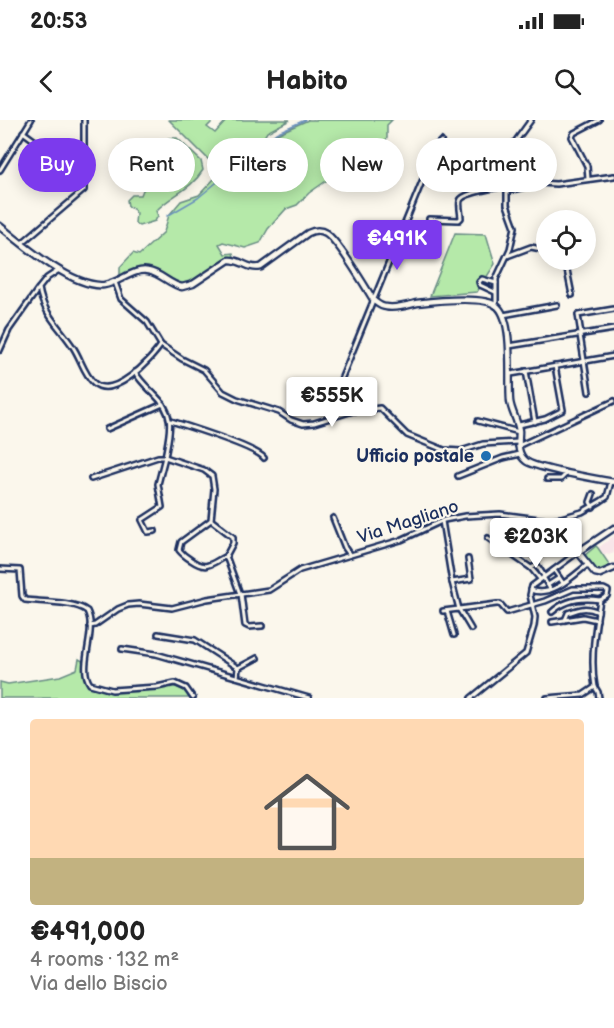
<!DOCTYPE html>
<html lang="en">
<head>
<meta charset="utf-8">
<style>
  body { margin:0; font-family:"Balsamiq Sans",sans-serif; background:#f2f2f2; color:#222; height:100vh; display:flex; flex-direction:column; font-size:22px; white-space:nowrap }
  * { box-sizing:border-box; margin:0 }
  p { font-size:20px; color:#767676 }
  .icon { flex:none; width:33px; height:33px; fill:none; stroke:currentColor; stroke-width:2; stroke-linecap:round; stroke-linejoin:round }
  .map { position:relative; height:578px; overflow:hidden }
  .sheet { display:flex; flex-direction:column; background:#fff; flex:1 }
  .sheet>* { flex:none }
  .hud { position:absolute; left:18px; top:18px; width:579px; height:54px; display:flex; gap:12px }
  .controls { position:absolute; left:536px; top:90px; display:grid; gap:12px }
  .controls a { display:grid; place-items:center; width:60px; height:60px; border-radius:50%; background:#fff; box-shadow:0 3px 15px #0003; font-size:30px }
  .price { position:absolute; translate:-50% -51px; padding:0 14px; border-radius:6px; background:#fff; color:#222; font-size:20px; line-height:39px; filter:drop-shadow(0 2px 3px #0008) }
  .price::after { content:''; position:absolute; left:50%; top:36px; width:18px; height:14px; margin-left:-9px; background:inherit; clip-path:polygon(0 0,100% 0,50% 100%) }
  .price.on { background:#7c3aed; color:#fff }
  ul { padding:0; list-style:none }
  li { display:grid; align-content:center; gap:12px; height:318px; padding:0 30px }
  li span { display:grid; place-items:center; height:186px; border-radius:6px; color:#555 }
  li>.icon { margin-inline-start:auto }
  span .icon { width:108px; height:108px; fill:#fffc; stroke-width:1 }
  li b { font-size:26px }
  .tag { padding:0 21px; border-radius:27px; background:#fff; box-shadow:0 3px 15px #0003; font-size:21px; line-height:54px }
  .tag.on { background:#7c3aed; color:#fff }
  .status { display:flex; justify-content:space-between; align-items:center; height:42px; padding:0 30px; background:#fff; direction:ltr }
  .status svg { height:16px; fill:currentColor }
  header { display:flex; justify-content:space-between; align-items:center; height:78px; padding:0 30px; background:#fff; font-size:27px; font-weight:800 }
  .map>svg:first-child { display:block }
  .built { fill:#f8e6e9 }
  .green { fill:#b5e9a9; stroke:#688c84; stroke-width:1.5 }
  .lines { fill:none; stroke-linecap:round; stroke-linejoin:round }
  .stream { stroke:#6990bc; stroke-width:1.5 }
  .street-casing { stroke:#1b2f5e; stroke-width:8 }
  .secondary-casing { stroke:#1b2f5e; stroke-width:9 }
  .street { stroke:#fbf7ec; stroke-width:3 }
  .secondary { stroke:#fbf7ec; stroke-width:4.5 }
  .poi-dot { fill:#1f6fb2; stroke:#fbf7ec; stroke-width:2 }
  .labels { text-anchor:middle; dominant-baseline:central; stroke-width:4.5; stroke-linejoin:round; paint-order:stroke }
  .poi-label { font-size:18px; font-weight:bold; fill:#1b2f5e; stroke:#fbf7ec; text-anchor:end }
  .street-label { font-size:18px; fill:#1b2f5e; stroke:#fbf7ec }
</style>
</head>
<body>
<div class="status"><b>20:53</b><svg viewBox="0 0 49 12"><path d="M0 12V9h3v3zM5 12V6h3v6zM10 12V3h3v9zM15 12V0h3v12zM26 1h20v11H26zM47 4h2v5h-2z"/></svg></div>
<header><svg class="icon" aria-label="back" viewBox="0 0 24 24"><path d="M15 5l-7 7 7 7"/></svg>Habito<svg class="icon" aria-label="search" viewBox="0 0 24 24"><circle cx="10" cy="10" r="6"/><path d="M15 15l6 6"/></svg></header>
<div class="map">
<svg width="614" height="578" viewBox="0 0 614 578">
  <rect width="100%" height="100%" fill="#fbf7ec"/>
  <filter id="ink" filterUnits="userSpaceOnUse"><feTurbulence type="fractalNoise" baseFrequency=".0167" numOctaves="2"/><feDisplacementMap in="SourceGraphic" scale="12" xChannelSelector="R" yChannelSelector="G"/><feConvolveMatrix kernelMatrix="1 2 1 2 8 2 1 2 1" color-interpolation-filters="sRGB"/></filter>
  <g filter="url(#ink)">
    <!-- built -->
    <path class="built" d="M614,416V433L608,435L607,433L603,436L598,428Z"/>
    <!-- green -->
    <g class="green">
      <path d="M169,0H214L207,7L215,13L227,0H290L267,12L264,17C248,26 228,43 209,40Z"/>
      <path d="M308,0H392L387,5V18L372,51L363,45L350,41L339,52L309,73L297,85L286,89L268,109L260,123L245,128L223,122L219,124L225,134L233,133L234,136C215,143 200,163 179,164C150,152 157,140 122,157L120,155V147L133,133L139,135L164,112L169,95L181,81L199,75L228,44L277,14Z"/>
      <path d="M169,18H177L201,41L203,50C191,70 171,75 156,91L158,96L155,101L139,106L135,103L136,93L133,88L128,86L127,80L132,75H141L143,70L167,50L164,38L156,33C140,37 139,39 123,32L120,26L129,22L150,25Z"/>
      <path d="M455,113L486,114L495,144L477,172L430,176Z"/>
      <path d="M596,426L598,428L611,447L595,452L584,436Z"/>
      <path d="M79,539L84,542C84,549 82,558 87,564C105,578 175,549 191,578H0V562L8,564L60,556L77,549Z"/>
    </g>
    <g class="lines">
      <!-- stream -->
      <path class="stream" d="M167,96L198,78L276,13L305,0"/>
      <!-- street casing -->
      <g class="street-casing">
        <g id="street">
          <path d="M23,12L38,23"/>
          <path d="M0,50L31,0"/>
          <path d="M588,59L587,46L572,17L574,13L599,0"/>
          <path d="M508,71L540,63L556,64L614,56"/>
          <path d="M429,99L459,100L461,98C461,94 458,82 461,79C466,73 497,67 506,66"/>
          <path d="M22,123L84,70V0"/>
          <path d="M507,136L531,127L546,130"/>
          <path d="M565,140L572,175"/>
          <path d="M59,150L47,158L39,168C43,194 60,207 73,227C81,239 84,254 94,263C113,280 151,240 161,225"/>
          <path d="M115,162L121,179L147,202L161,225L182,239L204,250L223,272L237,279L279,292L291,300L303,304L314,303L353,291L380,288L407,315L444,330L461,331L483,324L518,322"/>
          <path d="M495,172L480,165L479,162L482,159L496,163"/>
          <path d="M496,186V159L510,129L515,107L507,85V69L502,40L531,0"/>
          <path d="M503,195L557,185"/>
          <path d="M581,214L578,195L614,189"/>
          <path d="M580,215L589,272"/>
          <path d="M509,226L614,209"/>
          <path d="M0,230L9,210L38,169"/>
          <path d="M526,251L535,302"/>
          <path d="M135,252C140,261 147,267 154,274C176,295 170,310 165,337L204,350L212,356L214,369L211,400L233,417V423L226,436L240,474"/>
          <path d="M511,254L614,236"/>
          <path d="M338,267L430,42L438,24L441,21"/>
          <path d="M171,301C187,306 257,328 264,338"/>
          <path d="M478,301L519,312"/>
          <path d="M519,305L545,299L563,290L555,246"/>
          <path d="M107,309L163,284"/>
          <path d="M518,326L614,281"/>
          <path d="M458,356L503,338L520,334"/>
          <path d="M91,359L158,337H165L158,364L162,387L142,400L148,412L155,411"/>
          <path d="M547,359H561L566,354"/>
          <path d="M593,387L590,382L593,374"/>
          <path d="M333,398L345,428L350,435"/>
          <path d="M211,400L181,422L179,430C183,435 186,437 191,440C207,451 210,444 226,436"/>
          <path d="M442,401L452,462"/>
          <path d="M488,418L531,448"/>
          <path d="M468,439L471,459L452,462L459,489L497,484H500L507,492L545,481L573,469H604L608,471L607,476L600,480C595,508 590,540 595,567L583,575L547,578"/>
          <path d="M0,449L20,450L22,476L25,480C41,482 75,481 87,491C98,512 77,546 90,564L112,570L157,567L175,563L186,568L193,578"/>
          <path d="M554,450L563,463"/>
          <path d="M543,457L550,469"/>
          <path d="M540,459L531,448L537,445L544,456"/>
          <path d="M548,465L559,458"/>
          <path d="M531,470C551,478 572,457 587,445"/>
          <path d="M241,474L245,505L249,507L262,506"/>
          <path d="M443,491L459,489L471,509"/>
          <path d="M447,491L454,515"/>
          <path d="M552,492C566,479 582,477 600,480"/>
          <path d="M565,500L568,493C579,489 586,486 598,492"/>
          <path d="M552,502L583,497L597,500"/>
          <path d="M90,506L95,505L118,489L128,485L139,484L172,488L207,479L269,470L300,450L401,420L444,400L465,396L500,394L546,400L561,398L582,392L601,381L607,377L611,362"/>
          <path d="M158,514L195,520L238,548"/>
          <path d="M122,529L156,534L309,578"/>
          <path d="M237,557L238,548L257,538"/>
          <path d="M595,567L598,572L599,578"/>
          <path d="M471,578L526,533L534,506L535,497L530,475L532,466L578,432"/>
        </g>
      </g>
      <!-- secondary casing -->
      <g class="secondary-casing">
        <g id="secondary">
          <path d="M0,106C23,125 73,168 104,165C119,163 134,148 148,151C161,153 170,165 182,167L193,164L229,140C241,139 248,150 261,147L308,113C314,110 320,109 326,113C338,121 365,166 374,181C378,184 381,187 386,187C396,189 408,185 417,183C434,181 486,175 498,187C514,203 508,259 510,281C511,291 518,301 519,311C519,322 516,333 526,341C536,349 598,359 614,362"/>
          <path d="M614,408L578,432L595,453L600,454L614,448"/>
        </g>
      </g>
      <!-- street -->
      <use href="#street" class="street"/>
      <!-- secondary -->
      <use href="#secondary" class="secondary"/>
    </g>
  </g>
  <!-- markers -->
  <circle class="poi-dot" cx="486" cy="336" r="6"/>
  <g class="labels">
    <!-- poi labels -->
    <g class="poi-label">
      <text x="474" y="336">Ufficio postale</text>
    </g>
    <!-- street labels -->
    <g class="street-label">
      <text transform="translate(408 402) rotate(-18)">Via Magliano</text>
    </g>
  </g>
</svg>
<div class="controls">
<a><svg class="icon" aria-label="locate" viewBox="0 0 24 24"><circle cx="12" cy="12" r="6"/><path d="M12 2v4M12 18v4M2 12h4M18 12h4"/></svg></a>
</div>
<b class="price on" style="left:397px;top:151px">€491K</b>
<b class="price" style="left:332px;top:308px">€555K</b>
<b class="price" style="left:536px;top:449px">€203K</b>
<div class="hud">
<a class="tag on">Buy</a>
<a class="tag">Rent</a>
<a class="tag">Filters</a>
<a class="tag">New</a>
<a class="tag">Apartment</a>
</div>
</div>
<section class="sheet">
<ul>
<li><span style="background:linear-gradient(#ffd9b3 75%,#c2b280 0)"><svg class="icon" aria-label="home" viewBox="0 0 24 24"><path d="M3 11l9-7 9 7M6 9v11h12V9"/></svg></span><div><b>€491,000</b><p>4 rooms · 132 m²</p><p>Via dello Biscio</p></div></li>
</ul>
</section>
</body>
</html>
